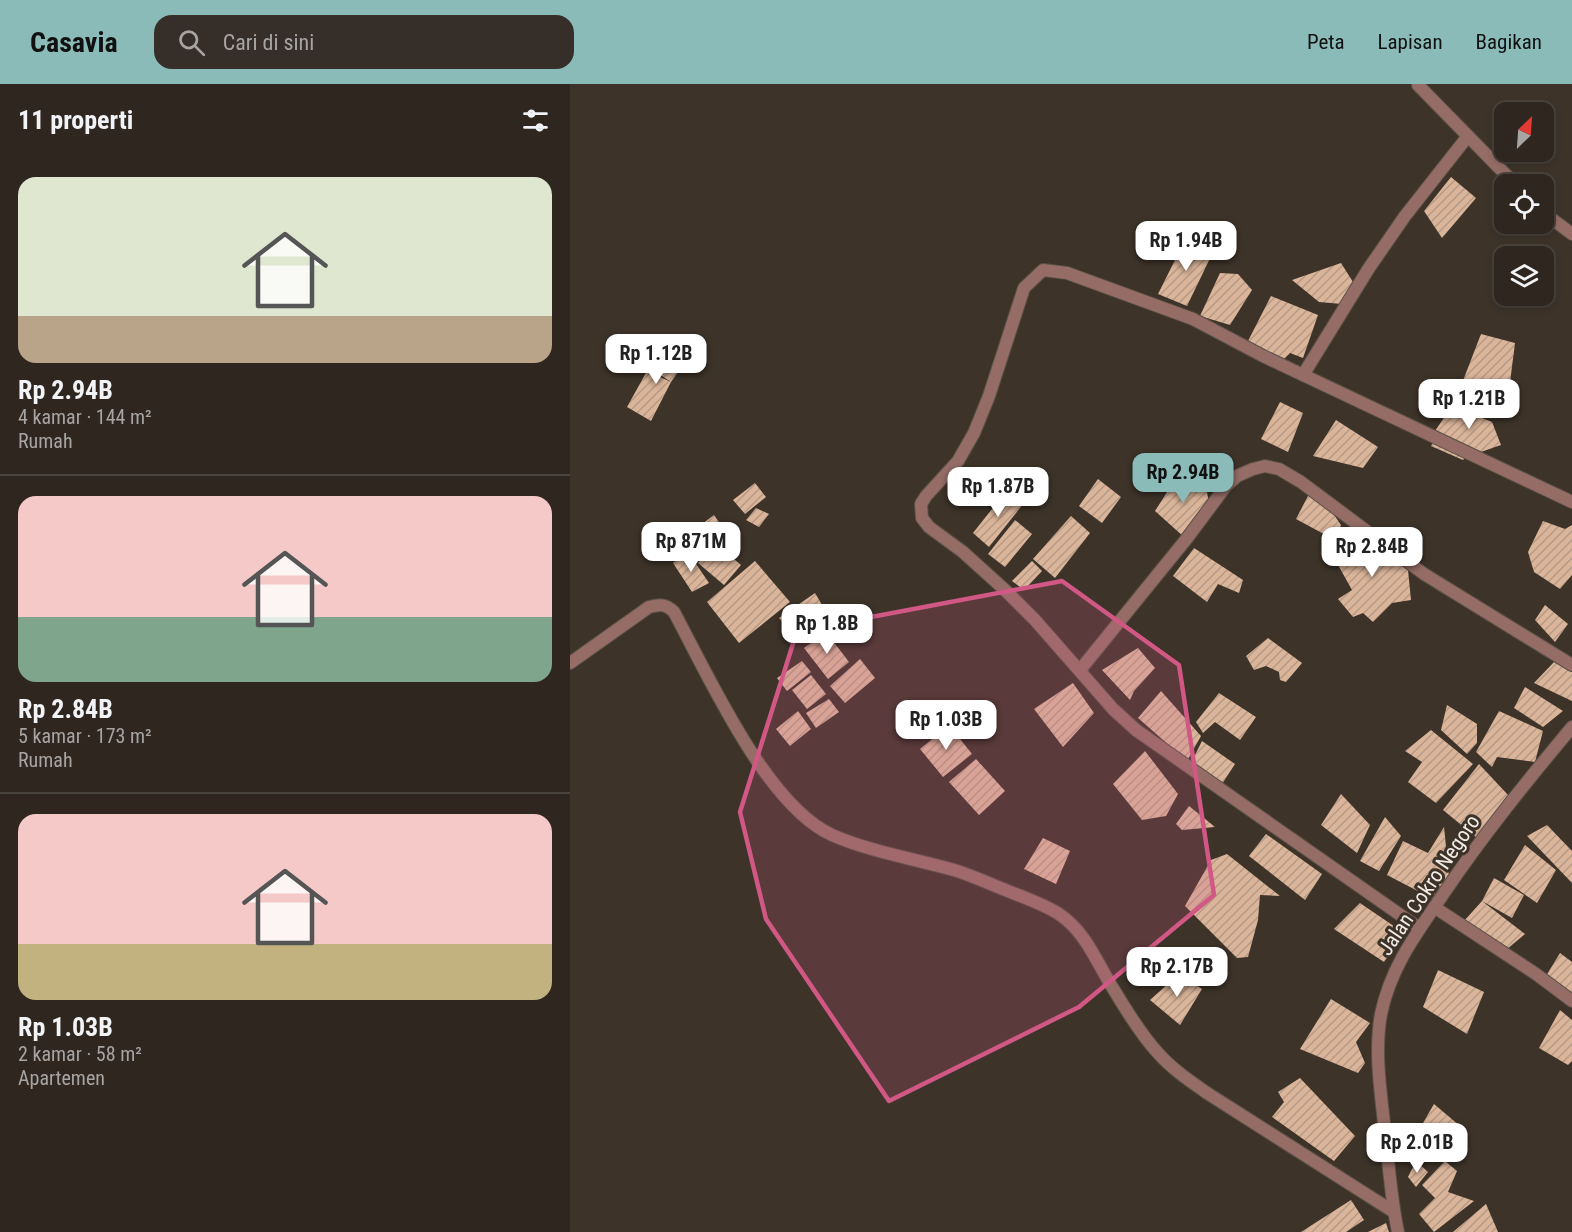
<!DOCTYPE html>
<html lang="id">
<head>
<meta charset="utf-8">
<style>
  body { margin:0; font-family:"Roboto Condensed",sans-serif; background:#362e28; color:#f1f3f6; height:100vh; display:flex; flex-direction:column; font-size:22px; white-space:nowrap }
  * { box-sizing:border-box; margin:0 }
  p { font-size:20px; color:#a7a5a4 }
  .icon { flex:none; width:33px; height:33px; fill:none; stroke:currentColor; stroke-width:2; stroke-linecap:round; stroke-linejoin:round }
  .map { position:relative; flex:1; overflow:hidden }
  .drawer { display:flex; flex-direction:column; background:#2e261f; width:570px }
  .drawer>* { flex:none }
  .needle { width:39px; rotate:25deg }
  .tools { position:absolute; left:924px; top:18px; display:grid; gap:12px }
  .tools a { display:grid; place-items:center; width:60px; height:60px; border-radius:12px; background:#2e261f; box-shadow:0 3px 9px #0003,0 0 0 2px #49433d; font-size:30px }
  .price { position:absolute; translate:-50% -51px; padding:0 14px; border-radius:12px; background:#fff; color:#222; font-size:20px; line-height:39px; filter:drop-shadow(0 2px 3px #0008) }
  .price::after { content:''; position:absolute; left:50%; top:36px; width:18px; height:14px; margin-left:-9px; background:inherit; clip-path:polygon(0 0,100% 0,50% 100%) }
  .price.on { background:#8bbbb9; color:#111 }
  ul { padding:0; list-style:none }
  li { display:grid; align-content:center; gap:12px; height:318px; padding:0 18px }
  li+li { border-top:2px solid #49433d }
  li span { display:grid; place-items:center; height:186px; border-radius:18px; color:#555 }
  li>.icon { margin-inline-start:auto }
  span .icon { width:108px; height:108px; fill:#fffc; stroke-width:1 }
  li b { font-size:26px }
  h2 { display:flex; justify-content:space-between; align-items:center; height:72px; padding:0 18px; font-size:26px }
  header { display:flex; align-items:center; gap:36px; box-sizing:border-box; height:84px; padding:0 30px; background:#8bbbb9; color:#111 }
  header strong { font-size:28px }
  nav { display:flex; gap:33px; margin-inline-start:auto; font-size:21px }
  .search { width:420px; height:54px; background:#362e28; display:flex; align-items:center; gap:15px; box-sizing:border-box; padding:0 21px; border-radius:18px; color:#a7a5a4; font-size:22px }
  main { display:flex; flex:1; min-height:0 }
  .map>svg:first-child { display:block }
  .building { fill:url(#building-hatch) }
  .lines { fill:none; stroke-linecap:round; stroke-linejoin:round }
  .minor-casing { stroke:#5a5147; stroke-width:14 }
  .tertiary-casing { stroke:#5a5147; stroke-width:14 }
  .minor { stroke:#956d66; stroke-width:12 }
  .tertiary { stroke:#956d66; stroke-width:12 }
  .marked { fill:#d15885; fill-opacity:0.2; stroke:#d15885; stroke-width:4.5; stroke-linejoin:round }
  .labels { text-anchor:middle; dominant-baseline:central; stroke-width:6; stroke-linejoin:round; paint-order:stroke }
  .street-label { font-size:21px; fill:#f3ece6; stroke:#3d3329 }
</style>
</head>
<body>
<header>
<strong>Casavia</strong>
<div class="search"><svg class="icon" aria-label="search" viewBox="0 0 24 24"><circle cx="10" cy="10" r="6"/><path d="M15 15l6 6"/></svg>Cari di sini</div>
<nav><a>Peta</a><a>Lapisan</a><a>Bagikan</a></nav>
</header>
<main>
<section class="drawer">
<h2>11 properti<svg class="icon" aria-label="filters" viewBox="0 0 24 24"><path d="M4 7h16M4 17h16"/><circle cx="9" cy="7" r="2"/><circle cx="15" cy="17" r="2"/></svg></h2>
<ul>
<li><span style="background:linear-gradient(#dfe7d0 75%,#b9a48a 0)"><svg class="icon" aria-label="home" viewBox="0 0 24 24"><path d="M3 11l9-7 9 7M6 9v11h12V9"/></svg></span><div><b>Rp 2.94B</b><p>4 kamar · 144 m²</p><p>Rumah</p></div></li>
<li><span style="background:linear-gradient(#f6c9c9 65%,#7fa58c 0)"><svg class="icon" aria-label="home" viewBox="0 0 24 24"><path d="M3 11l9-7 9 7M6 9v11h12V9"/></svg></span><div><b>Rp 2.84B</b><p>5 kamar · 173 m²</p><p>Rumah</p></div></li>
<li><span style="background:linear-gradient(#f6c9c9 70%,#c2b280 0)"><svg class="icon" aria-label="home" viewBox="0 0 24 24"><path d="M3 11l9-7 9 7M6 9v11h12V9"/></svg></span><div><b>Rp 1.03B</b><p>2 kamar · 58 m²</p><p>Apartemen</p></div></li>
</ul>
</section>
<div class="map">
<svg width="1002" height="1148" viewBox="0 0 1002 1148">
  <defs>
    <pattern id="building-hatch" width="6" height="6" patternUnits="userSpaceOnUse" patternTransform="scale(1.5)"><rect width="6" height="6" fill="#dbb59a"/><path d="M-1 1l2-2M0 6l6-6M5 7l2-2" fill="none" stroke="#b69a85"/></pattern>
  </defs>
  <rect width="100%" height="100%" fill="#3d3329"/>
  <!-- building -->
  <g class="building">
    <path d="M881,93L906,114L872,154L854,127Z"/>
    <path d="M616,154L644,166L617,222L588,210Z"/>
    <path d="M771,179L783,198L772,220L749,218L722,196Z"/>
    <path d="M650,189L668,190L682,206L660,241L630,232Z"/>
    <path d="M701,212L748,231L733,274L720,269L713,276L678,257Z"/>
    <path d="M911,250L945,259L936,330L884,320Z"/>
    <path d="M98,263L117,275L101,298L81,337L57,323L77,287L101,298L83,286Z"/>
    <path d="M710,318L733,329L718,368L691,355Z"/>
    <path d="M882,322L922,338L931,361L908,369L865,347Z"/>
    <path d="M766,336L808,363L793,384L743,372Z"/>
    <path d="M864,357L897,373L893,376L861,362Z"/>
    <path d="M608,391L636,403L639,419L614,453L585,427Z"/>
    <path d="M528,395L551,413L532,439L509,422Z"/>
    <path d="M185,399L196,413L175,430L163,416Z"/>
    <path d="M437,406L454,419L419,463L403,449Z"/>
    <path d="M739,410L758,422L771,441L765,456L726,435Z"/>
    <path d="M186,424L199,430L189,443L176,436Z"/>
    <path d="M144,431L155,447L123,471L112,455Z"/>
    <path d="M501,432L520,449L485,494L463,475Z"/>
    <path d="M445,436L462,450L435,483L418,470Z"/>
    <path d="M973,437L995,445L1002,441V491L990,505L964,488L958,468Z"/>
    <path d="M789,446L817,466L838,486L841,516L822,519L803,538L793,529L783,533L768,515L782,506L763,472L786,461L780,452Z"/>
    <path d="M145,459L171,481L154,501L128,479Z"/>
    <path d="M624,464L673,496L669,509L648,500L637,518L603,492Z"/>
    <path d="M118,468L139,499L122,508L103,479Z"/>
    <path d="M185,477L220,518L169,559L137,518Z"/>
    <path d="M462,477L472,487L454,506L442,497Z"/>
    <path d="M245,509L261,536L229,557L209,534Z"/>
    <path d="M975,521L998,540L985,558L965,536Z"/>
    <path d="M256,548L279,578L258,595L234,564Z"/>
    <path d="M698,554L732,579L716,598L710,596L709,588L696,582L684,586L676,572Z"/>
    <path d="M568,564L585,584L564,607L560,616L532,586Z"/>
    <path d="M290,575L305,594L275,619L260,602Z"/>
    <path d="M232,577L241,588L217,607L207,594Z"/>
    <path d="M984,578L1002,588V617L964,599Z"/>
    <path d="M241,591L256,610L237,625L222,606Z"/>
    <path d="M503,599L524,629L493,663L464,625Z"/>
    <path d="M955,603L993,627L973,643L944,624Z"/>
    <path d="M591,607L631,652L617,677L568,634Z"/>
    <path d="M649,609L686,633L670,656L645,638L633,649L626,638Z"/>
    <path d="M259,615L269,628L246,644L236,629Z"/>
    <path d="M877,621L907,640V659L897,670L871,646Z"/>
    <path d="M228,627L241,645L220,662L206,645Z"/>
    <path d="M929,627L973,647L965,678L927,673L922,683L906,668Z"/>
    <path d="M379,641L402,670L373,693L350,665Z"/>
    <path d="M861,646L903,680L866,719L838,698L852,678L835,667Z"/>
    <path d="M632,657L665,680L652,700L620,681Z"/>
    <path d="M575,667L608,710L596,732L572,736L543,700Z"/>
    <path d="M406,675L435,707L409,731L379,698Z"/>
    <path d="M909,680L939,712L906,753L873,726Z"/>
    <path d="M771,710L800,741L787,769L751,741Z"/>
    <path d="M619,722L645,743L612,746L606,740Z"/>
    <path d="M815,733L831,752L809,787L790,777Z"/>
    <path d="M977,741L1002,767V799L957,752Z"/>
    <path d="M874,743L879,792L865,816L817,791L833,757L858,769Z"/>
    <path d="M696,750L752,790L735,816L679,772Z"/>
    <path d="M473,754L500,767L486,800L454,785Z"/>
    <path d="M955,761L986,786L967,819L934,796Z"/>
    <path d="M657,770L710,812L690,811L688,836L678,873L667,874L615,822L641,776Z"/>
    <path d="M924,794L954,811L942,834L912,817L955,850L936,866L894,837L912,817Z"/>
    <path d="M790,819L834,849L814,878L764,845Z"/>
    <path d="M990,869L1002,878V909L976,892Z"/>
    <path d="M868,886L914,908L897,950L853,923Z"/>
    <path d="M609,890L632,905L610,941L580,916Z"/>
    <path d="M761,915L800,939L786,958L795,979L788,989L730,965Z"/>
    <path d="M990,926L1002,936V977L998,981L969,964Z"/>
    <path d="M730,994L785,1052L764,1077L702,1033L714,1018L708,1008Z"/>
    <path d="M864,1020L890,1042L866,1075L842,1058Z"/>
    <path d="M846,1077L858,1088L846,1103L838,1093Z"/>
    <path d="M875,1077L887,1087L878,1108L904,1117L864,1148L849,1130L865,1114L852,1101Z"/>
    <path d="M781,1116L794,1136L776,1148H731Z"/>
    <path d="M916,1120L928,1148H883Z"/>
    <path d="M816,1139L819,1148H798Z"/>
  </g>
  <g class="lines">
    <!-- minor casing -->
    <g class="minor-casing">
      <g id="minor">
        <path d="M848,1L945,100"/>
        <path d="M974,129L1002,150"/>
        <path d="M733,291L799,184L835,132L898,52"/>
        <path d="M0,579L79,523C90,520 96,520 104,528C138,591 196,721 262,751C298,767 345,775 384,786C404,792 424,802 443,809C458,815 475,821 489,830C516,848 527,879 544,906C556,926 572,952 588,969C602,985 620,997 637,1009L824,1128"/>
        <path d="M510,586L618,453L656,402L667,392L683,385L695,382L709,385L731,398L854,490L1002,581"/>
        <path d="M864,823L966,890L1002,917"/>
        <path d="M849,844L566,646L543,625L465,536L435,506L393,468L359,443L352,434L351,420L356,412L388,377L404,349L419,312L454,204L473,186L497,189L623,235L693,272L1002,418"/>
      </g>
    </g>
    <!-- tertiary casing -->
    <g class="tertiary-casing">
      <path id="tertiary" d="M828,1148C821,1115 819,1082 815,1048C811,1010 804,968 811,930C821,882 847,849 874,809C913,751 957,697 1002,643"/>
    </g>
    <!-- minor -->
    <use href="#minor" class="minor"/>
    <!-- tertiary -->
    <use href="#tertiary" class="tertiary"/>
  </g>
  <!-- marked area -->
  <path class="marked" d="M492,497L609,581L644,811L509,923L319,1017L196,835L170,728L227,547Z"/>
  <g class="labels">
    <!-- street labels -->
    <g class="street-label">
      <text transform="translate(859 801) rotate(-56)">Jalan Cokro Negoro</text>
    </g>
  </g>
</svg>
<div class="tools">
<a><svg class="needle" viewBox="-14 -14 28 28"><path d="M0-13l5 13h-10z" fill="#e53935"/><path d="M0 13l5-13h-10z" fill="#a7a5a4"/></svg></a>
<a><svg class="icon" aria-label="locate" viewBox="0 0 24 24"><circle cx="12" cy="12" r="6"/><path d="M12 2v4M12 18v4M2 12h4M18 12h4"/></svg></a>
<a><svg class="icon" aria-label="layers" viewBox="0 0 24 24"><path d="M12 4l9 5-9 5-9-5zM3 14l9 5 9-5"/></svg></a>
</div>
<b class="price" style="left:616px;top:188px">Rp 1.94B</b>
<b class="price" style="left:86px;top:301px">Rp 1.12B</b>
<b class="price" style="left:899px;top:346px">Rp 1.21B</b>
<b class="price on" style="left:613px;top:420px">Rp 2.94B</b>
<b class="price" style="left:428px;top:434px">Rp 1.87B</b>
<b class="price" style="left:121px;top:489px">Rp 871M</b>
<b class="price" style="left:802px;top:494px">Rp 2.84B</b>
<b class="price" style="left:257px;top:571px">Rp 1.8B</b>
<b class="price" style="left:376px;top:667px">Rp 1.03B</b>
<b class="price" style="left:607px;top:914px">Rp 2.17B</b>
<b class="price" style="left:847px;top:1090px">Rp 2.01B</b>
</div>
</main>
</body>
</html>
